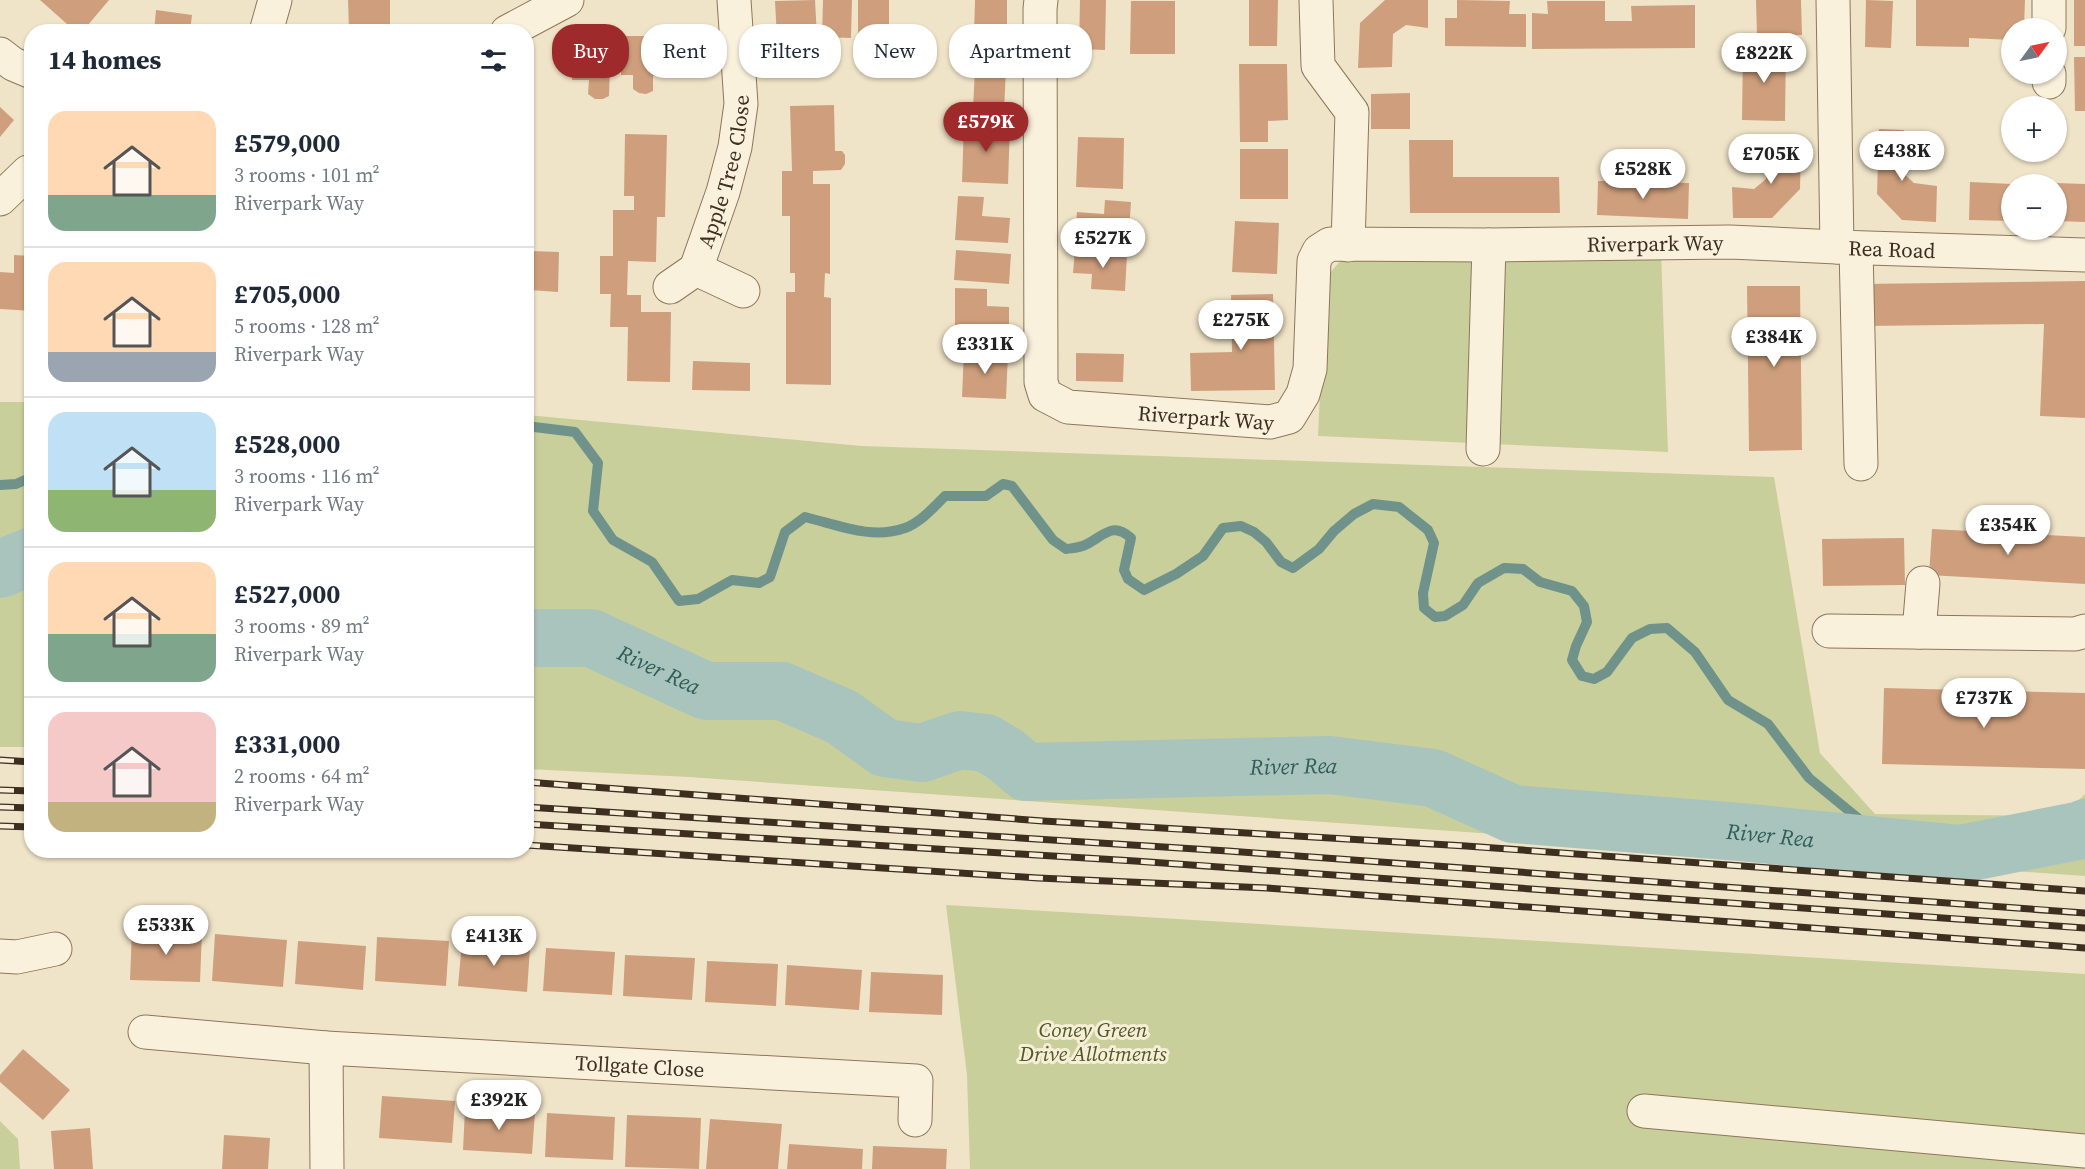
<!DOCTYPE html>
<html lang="en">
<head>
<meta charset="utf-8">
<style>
  body { margin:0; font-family:"Source Serif 4",serif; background:#f6f6f7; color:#1f2937; height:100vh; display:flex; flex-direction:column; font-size:22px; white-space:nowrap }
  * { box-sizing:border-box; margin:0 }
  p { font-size:20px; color:#747a83 }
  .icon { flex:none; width:33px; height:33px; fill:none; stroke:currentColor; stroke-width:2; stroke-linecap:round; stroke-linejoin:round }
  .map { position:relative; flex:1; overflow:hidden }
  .sheet { position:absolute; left:24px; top:24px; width:510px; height:834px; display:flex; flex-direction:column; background:#fff; border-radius:24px; box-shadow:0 2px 4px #0004 }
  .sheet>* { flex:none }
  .hud { position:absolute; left:552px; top:24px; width:570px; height:54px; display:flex; gap:12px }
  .needle { width:39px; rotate:57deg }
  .fabs { position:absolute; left:2001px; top:18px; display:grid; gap:12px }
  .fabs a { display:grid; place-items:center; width:66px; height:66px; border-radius:50%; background:#fff; box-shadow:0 2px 4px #0004; font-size:30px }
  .price { position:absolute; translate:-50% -51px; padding:0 14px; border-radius:21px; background:#fff; color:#222; font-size:20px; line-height:39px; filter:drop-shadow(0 2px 3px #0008) }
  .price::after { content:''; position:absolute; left:50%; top:36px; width:18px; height:14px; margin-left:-9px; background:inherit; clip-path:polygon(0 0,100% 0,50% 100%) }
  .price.selected { background:#9e2a2b; color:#fff }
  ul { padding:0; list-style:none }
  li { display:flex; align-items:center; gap:18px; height:150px; padding:0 24px }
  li+li { border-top:2px solid #e0e1e3 }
  li span { display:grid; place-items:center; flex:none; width:168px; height:120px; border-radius:18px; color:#555 }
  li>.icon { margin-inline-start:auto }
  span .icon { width:72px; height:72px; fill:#fffc; stroke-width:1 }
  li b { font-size:26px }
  h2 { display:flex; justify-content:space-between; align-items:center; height:72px; padding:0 24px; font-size:26px }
  .chip { padding:0 21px; border-radius:24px; background:#fff; box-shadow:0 2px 4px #0004; font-size:21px; line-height:54px }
  .chip.selected { background:#9e2a2b; color:#fff }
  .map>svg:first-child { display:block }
  .green { fill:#c9cf9b }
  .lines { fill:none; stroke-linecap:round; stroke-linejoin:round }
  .stream { stroke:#6f938a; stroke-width:10 }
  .river { stroke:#a9c4bc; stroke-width:58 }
  .building { fill:#cf9f7d }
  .minor-casing { stroke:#8d765c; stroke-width:35 }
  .minor { stroke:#faf1dc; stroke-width:33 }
  .rail-casing { stroke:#3d2e20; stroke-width:7 }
  .rail { stroke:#f7eed8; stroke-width:4.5; stroke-dasharray:14; stroke-linecap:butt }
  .labels { text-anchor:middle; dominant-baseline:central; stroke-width:6; stroke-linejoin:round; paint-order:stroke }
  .street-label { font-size:21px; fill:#3d2e20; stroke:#f7eed8 }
  .park-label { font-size:21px; font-style:italic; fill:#4d5a26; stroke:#f7eed8 }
  .water-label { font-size:22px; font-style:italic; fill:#2f5d5a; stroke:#f7eed8 }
</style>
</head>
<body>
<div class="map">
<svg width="2085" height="1169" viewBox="0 0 2085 1169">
  <rect width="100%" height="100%" fill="#f0e4c8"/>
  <!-- green -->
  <g class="green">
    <path d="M1661,251L1668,452L1318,436L1325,279L1341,260Z"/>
    <rect x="0" y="402" width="31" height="345"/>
    <path d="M527,415L862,446L1774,477L1820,753L1875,814L2063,816L2085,794V876L689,777L527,769Z"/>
    <path d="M946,905L2085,974V1169H970L967,1075Z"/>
    <path d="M0,1121L18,1139L20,1169H0Z"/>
  </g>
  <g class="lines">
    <!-- stream -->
    <g class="stream">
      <path d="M526,426L575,432L598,463L593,511L613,540L652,562L679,601L698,599L732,580L759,583L770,577L785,532L805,517C838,525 872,540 905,528C921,522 934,507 945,496H986L1003,484L1012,486L1053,540L1066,549C1072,548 1079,548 1085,545C1104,536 1112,521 1131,538L1124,570L1128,579L1144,590L1176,574L1203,556L1223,528L1241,526L1254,532L1266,542L1281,562L1293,568L1319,549L1334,531L1354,514L1373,504L1399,507L1428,530L1434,543L1423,593L1424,608L1435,617L1445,616L1463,605L1478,583L1504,568L1523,569L1540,582L1572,591L1584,606L1587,622L1576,646L1572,660L1582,676L1594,679L1607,672L1632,638L1650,629L1667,628L1695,652L1728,700L1768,724L1809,778L1870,828L1961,854"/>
      <path d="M0,485L16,484L32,477"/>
    </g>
    <!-- river -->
    <g class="river">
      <path d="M0,569L32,556"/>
      <path id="s1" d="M526,638H591L706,691H782L842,717L885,748L922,753L960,740L986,743L1006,755L1026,772L1330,765L1433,778L1513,814L1740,832L1961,854L2082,830L2085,828"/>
    </g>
  </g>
  <!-- building -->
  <g class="building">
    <path d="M40,0H109L82,32H76Z"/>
    <path d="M348,0H390V32H349Z"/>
    <path d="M815,0L817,37L777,39L775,1Z"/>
    <path d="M823,0H852L851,38L822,37Z"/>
    <rect x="858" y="0" width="31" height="38"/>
    <path d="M975,0H1007V36L974,35Z"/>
    <path d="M1080,0H1106L1105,50L1079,49Z"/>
    <path d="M1249,0H1278L1277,46H1249Z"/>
    <path d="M1385,0H1428V28L1406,25L1393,34L1392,67L1358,68L1360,23Z"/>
    <path d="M1457,0L1510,1L1509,14H1526V47L1445,46V18H1457Z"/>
    <path d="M1756,0H1801L1802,35L1757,36Z"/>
    <path d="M1866,0L1893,1L1891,48L1865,47Z"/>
    <path d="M1916,0H2025L2024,28H2012V40L1969,38V47L1916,46Z"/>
    <rect x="2074" y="0" width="11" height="46"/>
    <path d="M1131,1H1175V54H1130Z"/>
    <path d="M1547,1H1605V21H1632L1631,6L1695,5V48L1532,49V13L1548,14Z"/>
    <path d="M156,10L192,15L190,32H154Z"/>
    <path d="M621,36H659V76H653V91L646,94L639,93L633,89V75H621Z"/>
    <path d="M665,36L702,37L700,76H663Z"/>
    <path d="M574,41L611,43L609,96L603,99H595L588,94L589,80H572Z"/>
    <path d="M1743,46L1786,48L1785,121L1742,120Z"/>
    <path d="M976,48L1007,50L1004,110L973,109Z"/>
    <path d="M2074,57H2085V111H2075Z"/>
    <path d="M1239,64H1287L1288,120L1268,121V142H1240Z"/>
    <path d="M1410,93V129H1371V94Z"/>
    <path d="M834,105L835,151H842L845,155V164L841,170L813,171V184H830V274L825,273L824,297L831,298V385L786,384V292H795V273H790V216H782V171H792L790,106Z"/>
    <path d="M0,107L14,120L0,137Z"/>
    <path d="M526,119L531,123L530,131L526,134Z"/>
    <path d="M964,123L1010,125L1008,184L962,182Z"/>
    <path d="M1879,129L1904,130L1903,173L1914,183L1937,186L1936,222L1902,220L1877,194Z"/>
    <path d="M625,134L667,135L665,217H657L656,262L628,261L627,295H641V312H671L670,382L627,381L628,327H610L611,294H600V256H613V210H634V196H624Z"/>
    <path d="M1078,137L1124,138L1123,189L1076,187Z"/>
    <path d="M1409,140H1453V177H1559L1560,213H1410Z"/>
    <path d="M1801,145L1800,189L1772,218H1733L1732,187L1754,189L1766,179L1767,146Z"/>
    <rect x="1240" y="149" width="48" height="50"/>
    <path d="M1598,181L1689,183L1688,219L1597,215Z"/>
    <path d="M1970,182L2012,184V221L1969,220Z"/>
    <path d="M2056,183L2085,184V222L2056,221Z"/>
    <path d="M958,196L984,197L982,216L1010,218L1008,243L955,240Z"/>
    <path d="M1105,200L1131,202L1128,247L1074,244L1077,212L1104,214Z"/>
    <path d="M1235,221L1279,223L1277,274L1232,272Z"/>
    <path d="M956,250L1011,254L1009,284L954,280Z"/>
    <path d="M1075,250L1127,254L1125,291L1091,289L1092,274L1073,273Z"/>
    <path d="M531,251L559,252L558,292L529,290Z"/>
    <path d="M14,255L32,256V311L0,309V272L14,273Z"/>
    <path d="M2085,281V418L2040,416L2044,324L1864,326L1863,284Z"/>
    <path d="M1747,286H1800L1802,450L1749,451Z"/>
    <path d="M955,288L987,289V306L1009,307V335L955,334Z"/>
    <path d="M1273,294L1275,390L1191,391L1190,353L1232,352L1231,295Z"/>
    <path d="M964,351L1008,353L1006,399L962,397Z"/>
    <path d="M1076,353L1124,354L1123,382L1076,381Z"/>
    <path d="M693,361L750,363V391L692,390Z"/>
    <path d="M1932,529L2085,537V584L1929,575Z"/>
    <path d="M1904,538L1905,585L1823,586L1822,539Z"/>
    <path d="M1884,688L2085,693V769L1882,764Z"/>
    <path d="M132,929L202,931L200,982L130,980Z"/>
    <path d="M215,934L287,940L283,987L212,981Z"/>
    <path d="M377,937L449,941L446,986L375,981Z"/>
    <path d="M298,941L366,946L363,990L295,984Z"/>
    <path d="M462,942L530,948L527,992L458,986Z"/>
    <path d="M546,948L615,952L612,995L543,991Z"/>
    <path d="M625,955L695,958L692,1000L623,996Z"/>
    <path d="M707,961L778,964L776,1006L705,1002Z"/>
    <path d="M787,965L862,970L859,1010L785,1005Z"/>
    <path d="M871,972L943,975L942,1015L869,1012Z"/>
    <path d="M23,1049L70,1090L43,1120L0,1082V1075Z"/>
    <path d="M382,1096L455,1101L452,1143L379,1138Z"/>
    <path d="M465,1109L535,1112L532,1154L463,1150Z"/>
    <path d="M547,1113L615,1117L613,1160L545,1157Z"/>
    <path d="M627,1115L701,1118L699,1169L625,1167Z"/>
    <path d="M710,1119L782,1124L778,1169H706Z"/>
    <path d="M90,1128L93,1169H54L51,1131Z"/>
    <path d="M224,1135L270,1138L268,1169H222Z"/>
    <path d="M789,1144L863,1149L862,1169H787Z"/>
    <path d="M873,1146L947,1149L946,1169H872Z"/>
  </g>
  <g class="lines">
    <!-- minor casing -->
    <g class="minor-casing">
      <g id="minor">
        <path id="s2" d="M1041,0L1040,9L1041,382L1045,395L1068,407L1270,422L1289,417L1303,394L1310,369L1314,261L1319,251L1330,244L1489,245L1730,242L1837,247"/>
        <path d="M1316,0L1318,66L1352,112L1348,245"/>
        <path id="s3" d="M1833,0L1837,247L2085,255"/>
        <path d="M2049,28V0"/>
        <path d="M266,32L275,0"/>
        <path d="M507,32L567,0"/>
        <path d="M0,54L13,64L32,72"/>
        <path d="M2049,82V74"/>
        <path d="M0,199L28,172L32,175"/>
        <path d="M1856,248L1861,464"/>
        <path id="s4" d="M696,269L723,192L735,147L741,104L734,0"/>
        <path d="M670,287L696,269L743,291"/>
        <path d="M1483,449L1489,245"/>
        <path d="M1829,631L2075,634L2085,631"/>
        <path d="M1919,632L1923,583"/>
        <path d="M0,956L17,957L55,949"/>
        <path id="s5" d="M145,1032L326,1048L916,1081L915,1120"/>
        <path d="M326,1048L327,1169"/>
        <path d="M1644,1111L2085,1151"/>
      </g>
    </g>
    <!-- minor -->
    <use href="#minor" class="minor"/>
    <!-- rail casing -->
    <g class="rail-casing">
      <g id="rail">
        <path d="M0,760L32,762"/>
        <path d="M526,782L1043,821L1466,846L2085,891"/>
        <path d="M0,790L32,791"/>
        <path d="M0,807L32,808"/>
        <path d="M526,807L1228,851L2085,913"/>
        <path d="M526,824L1135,861L2085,928"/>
        <path d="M0,826L32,827"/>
        <path d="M526,845L1038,878L1267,888L2085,948"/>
      </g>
    </g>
    <!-- rail -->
    <use href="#rail" class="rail"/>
  </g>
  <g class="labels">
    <!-- street labels -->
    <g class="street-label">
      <text stroke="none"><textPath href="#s4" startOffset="102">Apple Tree Close</textPath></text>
      <text stroke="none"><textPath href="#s2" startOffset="1154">Riverpark Way</textPath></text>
      <text stroke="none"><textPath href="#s3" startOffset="302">Rea Road</textPath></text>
      <text stroke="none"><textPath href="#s2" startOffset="560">Riverpark Way</textPath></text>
      <text stroke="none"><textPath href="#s5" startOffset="496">Tollgate Close</textPath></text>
    </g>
    <!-- park labels -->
    <g class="park-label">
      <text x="1093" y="1029">Coney Green<tspan x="1093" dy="24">Drive Allotments</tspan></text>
    </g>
    <!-- water labels -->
    <g class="water-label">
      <text stroke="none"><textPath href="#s1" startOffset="140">River Rea</textPath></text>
      <text stroke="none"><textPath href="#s1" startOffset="807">River Rea</textPath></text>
      <text stroke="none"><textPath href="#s1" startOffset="1293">River Rea</textPath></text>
    </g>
  </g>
</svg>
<div class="fabs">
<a><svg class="needle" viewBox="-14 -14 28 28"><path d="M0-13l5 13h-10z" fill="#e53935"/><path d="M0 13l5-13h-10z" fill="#747a83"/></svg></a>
<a>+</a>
<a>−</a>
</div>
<b class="price" style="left:1764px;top:84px">£822K</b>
<b class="price selected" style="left:986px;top:153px">£579K</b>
<b class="price" style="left:1902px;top:182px">£438K</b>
<b class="price" style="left:1771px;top:185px">£705K</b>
<b class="price" style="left:1643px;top:200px">£528K</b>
<b class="price" style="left:1103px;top:269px">£527K</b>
<b class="price" style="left:1241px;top:351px">£275K</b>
<b class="price" style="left:1774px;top:368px">£384K</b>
<b class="price" style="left:985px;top:375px">£331K</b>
<b class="price" style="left:2008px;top:556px">£354K</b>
<b class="price" style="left:1984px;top:729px">£737K</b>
<b class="price" style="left:166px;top:956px">£533K</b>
<b class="price" style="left:494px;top:967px">£413K</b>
<b class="price" style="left:499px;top:1131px">£392K</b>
<div class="hud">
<a class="chip selected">Buy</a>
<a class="chip">Rent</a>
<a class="chip">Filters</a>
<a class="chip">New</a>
<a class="chip">Apartment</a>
</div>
<section class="sheet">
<h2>14 homes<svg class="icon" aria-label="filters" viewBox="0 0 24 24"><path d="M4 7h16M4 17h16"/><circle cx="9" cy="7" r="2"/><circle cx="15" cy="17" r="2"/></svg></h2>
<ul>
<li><span style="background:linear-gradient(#ffd9b3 70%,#7fa58c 0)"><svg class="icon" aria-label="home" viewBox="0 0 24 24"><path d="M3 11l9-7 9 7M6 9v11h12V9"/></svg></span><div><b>£579,000</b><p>3 rooms · 101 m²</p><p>Riverpark Way</p></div></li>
<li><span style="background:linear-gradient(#ffd9b3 75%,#9aa5b1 0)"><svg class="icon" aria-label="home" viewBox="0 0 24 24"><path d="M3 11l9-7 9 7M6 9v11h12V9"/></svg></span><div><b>£705,000</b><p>5 rooms · 128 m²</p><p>Riverpark Way</p></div></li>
<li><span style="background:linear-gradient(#bfe0f5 65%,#8fb573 0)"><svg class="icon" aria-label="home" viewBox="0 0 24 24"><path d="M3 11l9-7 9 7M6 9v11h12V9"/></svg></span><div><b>£528,000</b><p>3 rooms · 116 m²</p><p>Riverpark Way</p></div></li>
<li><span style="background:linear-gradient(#ffd9b3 60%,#7fa58c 0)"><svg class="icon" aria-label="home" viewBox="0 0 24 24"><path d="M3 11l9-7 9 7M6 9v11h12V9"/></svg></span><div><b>£527,000</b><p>3 rooms · 89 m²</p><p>Riverpark Way</p></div></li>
<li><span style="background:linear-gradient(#f6c9c9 75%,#c2b280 0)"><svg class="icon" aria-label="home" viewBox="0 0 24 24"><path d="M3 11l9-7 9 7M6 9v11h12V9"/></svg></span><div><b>£331,000</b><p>2 rooms · 64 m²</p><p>Riverpark Way</p></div></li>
</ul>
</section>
</div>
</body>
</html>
